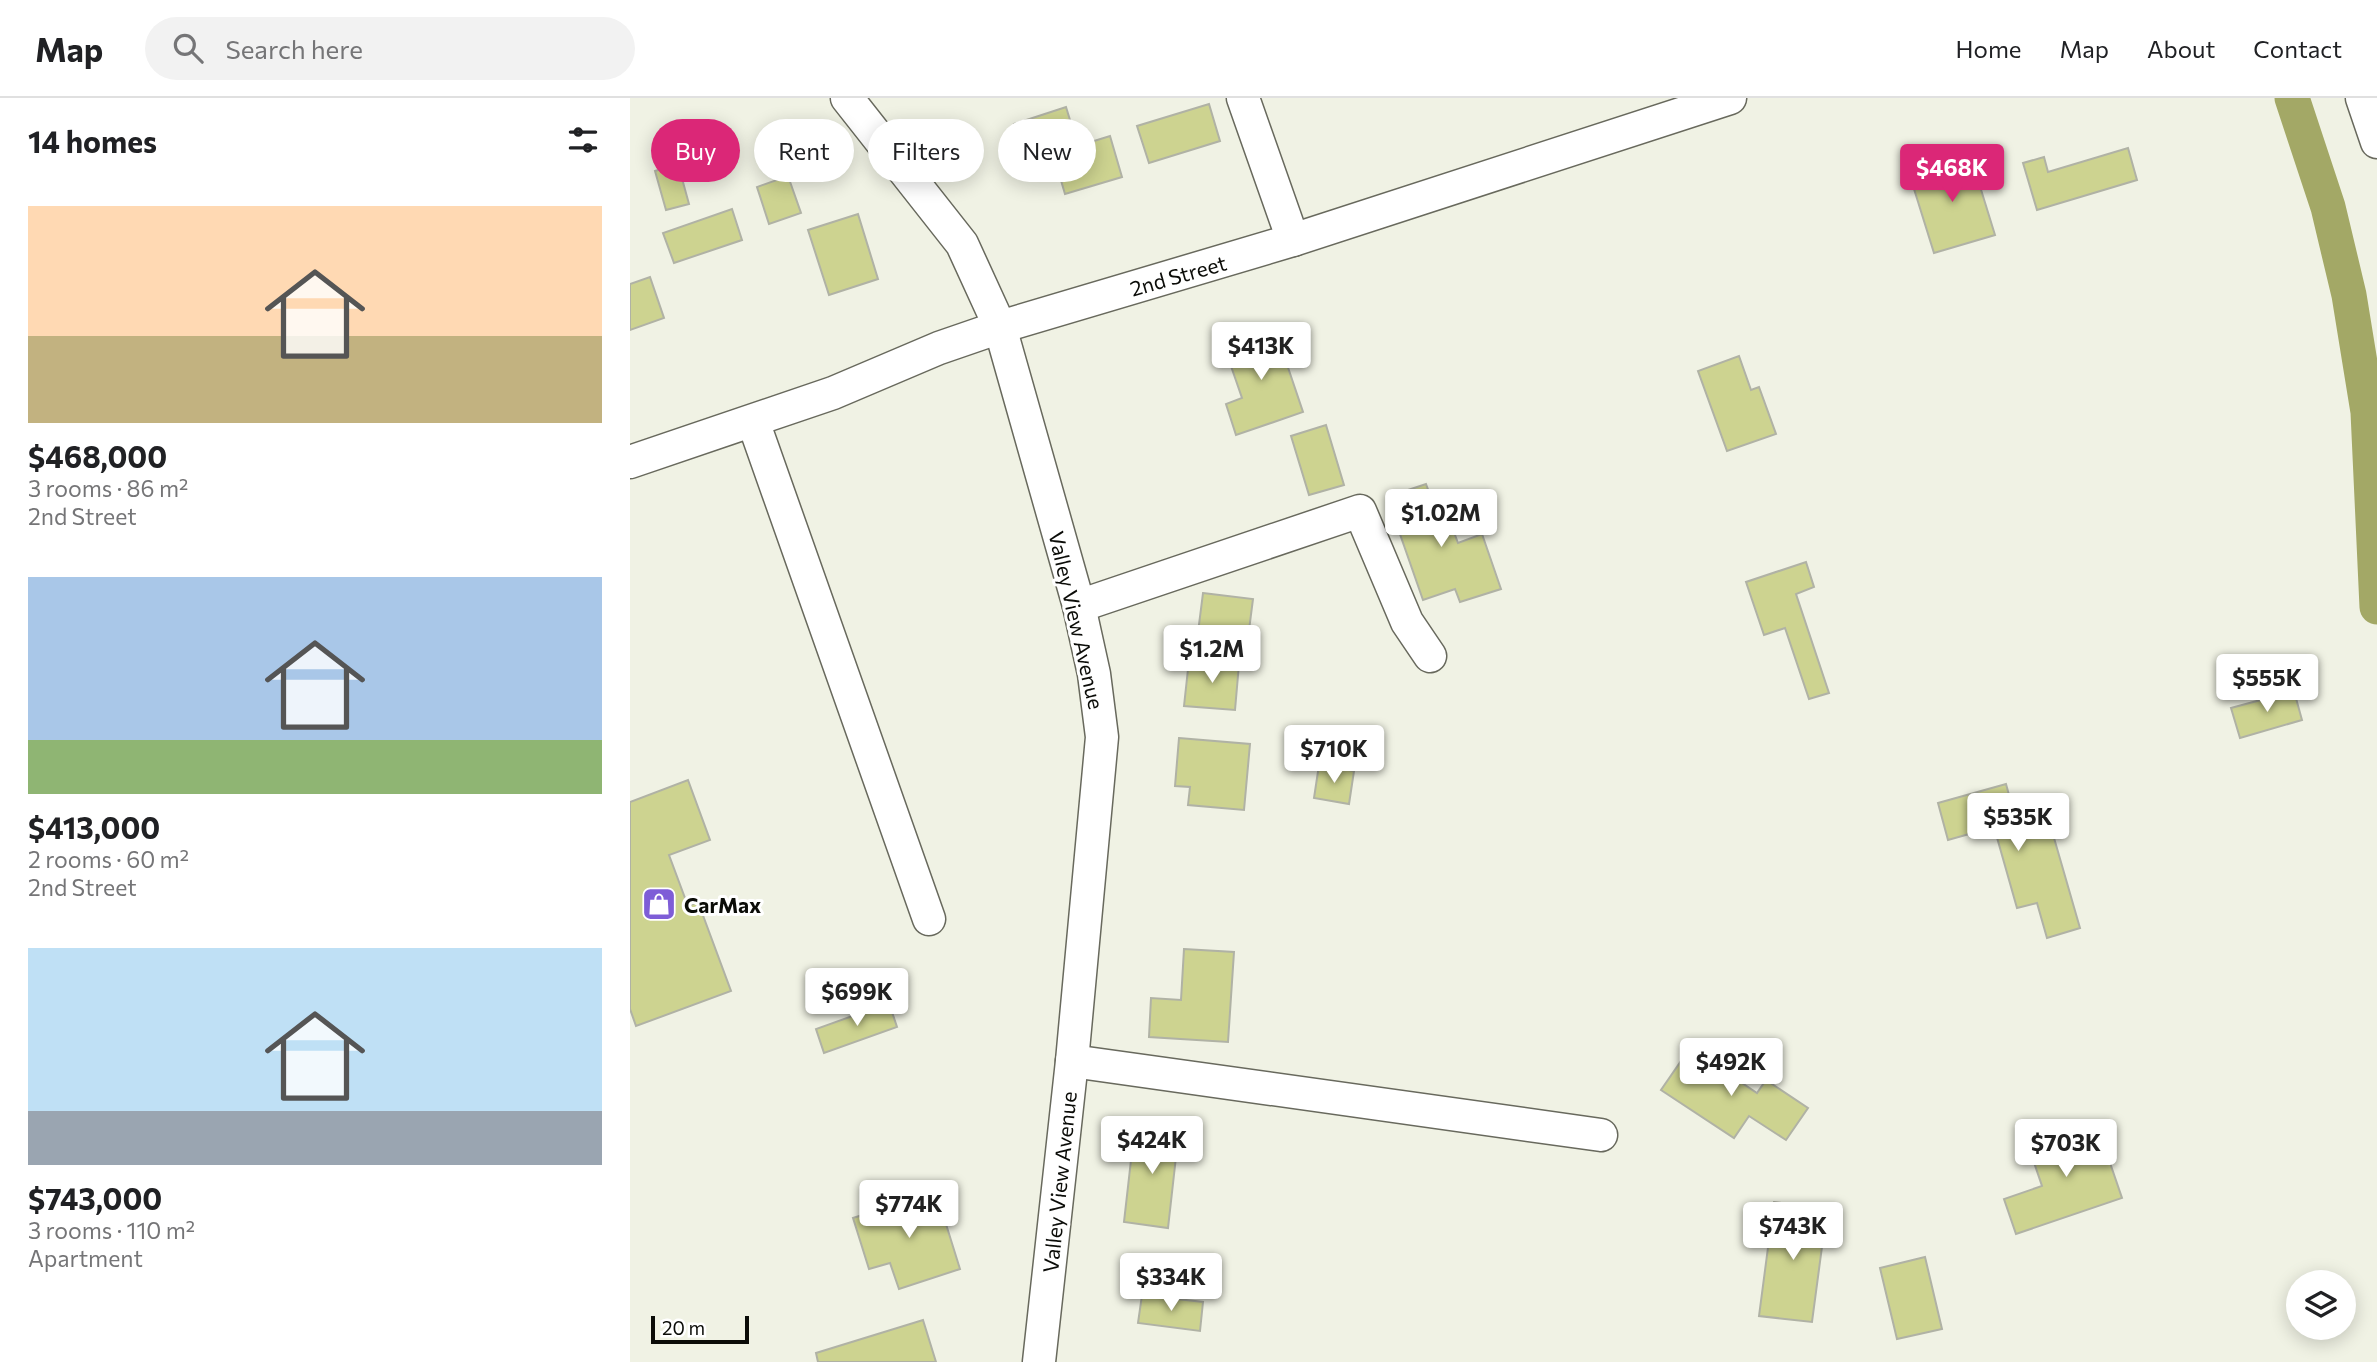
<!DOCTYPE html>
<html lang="en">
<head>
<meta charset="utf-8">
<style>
  body { margin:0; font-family:Commissioner,sans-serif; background:#f2f2f2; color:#202124; height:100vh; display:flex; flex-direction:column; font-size:26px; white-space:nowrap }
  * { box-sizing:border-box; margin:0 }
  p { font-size:23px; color:#757577 }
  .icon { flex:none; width:38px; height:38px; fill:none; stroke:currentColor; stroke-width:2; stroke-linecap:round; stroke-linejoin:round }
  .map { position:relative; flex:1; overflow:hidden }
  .drawer { display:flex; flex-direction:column; background:#fff; width:630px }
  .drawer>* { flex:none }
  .guide { position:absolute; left:21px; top:21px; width:665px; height:63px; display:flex; gap:14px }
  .buttons { position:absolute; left:1656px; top:1172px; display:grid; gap:14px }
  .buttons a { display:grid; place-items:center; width:70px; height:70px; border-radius:50%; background:#fff; box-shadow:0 4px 18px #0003; font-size:35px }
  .scale { position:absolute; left:21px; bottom:18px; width:98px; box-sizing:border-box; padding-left:7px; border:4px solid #0b0c08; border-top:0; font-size:19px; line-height:24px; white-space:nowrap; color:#0b0c08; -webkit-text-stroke:5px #fff; paint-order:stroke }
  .price { position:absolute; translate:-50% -60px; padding:0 16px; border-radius:7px; background:#fff; color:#222; font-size:23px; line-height:46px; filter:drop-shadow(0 2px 4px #0008) }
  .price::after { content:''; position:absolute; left:50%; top:42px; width:21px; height:16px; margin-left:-10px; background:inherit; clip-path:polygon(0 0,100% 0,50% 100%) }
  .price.selected { background:#db2777; color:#fff }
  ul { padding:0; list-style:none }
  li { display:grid; align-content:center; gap:14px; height:371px; padding:0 28px }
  li span { display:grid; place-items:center; height:217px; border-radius:0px; color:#555 }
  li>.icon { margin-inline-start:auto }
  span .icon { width:126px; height:126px; fill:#fffc; stroke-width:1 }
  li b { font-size:30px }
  h2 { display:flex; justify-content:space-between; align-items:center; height:84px; padding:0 28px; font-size:30px }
  .tag { padding:0 24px; border-radius:32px; background:#fff; box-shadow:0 4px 18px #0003; font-size:24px; line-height:63px }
  .tag.selected { background:#db2777; color:#fff }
  header { display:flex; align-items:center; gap:42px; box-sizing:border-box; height:98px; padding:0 35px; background:#fff; border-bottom:2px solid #e0e0e0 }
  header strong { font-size:33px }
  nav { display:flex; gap:38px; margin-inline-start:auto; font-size:24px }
  .search { width:490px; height:63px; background:#f2f2f2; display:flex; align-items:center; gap:18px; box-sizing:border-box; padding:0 24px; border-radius:38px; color:#757577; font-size:26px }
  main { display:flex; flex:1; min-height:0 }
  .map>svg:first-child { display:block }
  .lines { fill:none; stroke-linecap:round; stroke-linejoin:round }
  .canal { stroke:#a3a866; stroke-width:35 }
  .building { fill:#cdd390; stroke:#b0b2a5; stroke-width:2 }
  .minor-casing { stroke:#68695d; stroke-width:35 }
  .minor { stroke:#fff; stroke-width:32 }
  .labels { text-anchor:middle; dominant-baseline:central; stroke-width:6; stroke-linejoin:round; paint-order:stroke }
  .street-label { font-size:21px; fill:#0b0c08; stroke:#fff }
  .poi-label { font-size:21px; font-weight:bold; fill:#0b0c08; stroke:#fff; text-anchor:start }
</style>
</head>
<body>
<header>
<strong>Map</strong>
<div class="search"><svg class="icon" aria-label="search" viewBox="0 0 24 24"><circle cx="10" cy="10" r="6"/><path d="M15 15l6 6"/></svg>Search here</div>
<nav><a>Home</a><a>Map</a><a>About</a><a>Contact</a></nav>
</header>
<main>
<section class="drawer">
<h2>14 homes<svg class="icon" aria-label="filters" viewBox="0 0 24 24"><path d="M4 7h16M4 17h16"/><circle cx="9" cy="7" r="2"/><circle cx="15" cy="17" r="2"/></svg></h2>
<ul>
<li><span style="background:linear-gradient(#ffd9b3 60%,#c2b280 0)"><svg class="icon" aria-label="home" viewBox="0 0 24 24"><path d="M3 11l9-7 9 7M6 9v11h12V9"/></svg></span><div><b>$468,000</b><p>3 rooms · 86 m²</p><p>2nd Street</p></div></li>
<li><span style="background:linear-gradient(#a9c7e8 75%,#8fb573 0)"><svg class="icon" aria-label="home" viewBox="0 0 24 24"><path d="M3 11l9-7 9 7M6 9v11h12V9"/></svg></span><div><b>$413,000</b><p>2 rooms · 60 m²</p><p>2nd Street</p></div></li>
<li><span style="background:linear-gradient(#bfe0f5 75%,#9aa5b1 0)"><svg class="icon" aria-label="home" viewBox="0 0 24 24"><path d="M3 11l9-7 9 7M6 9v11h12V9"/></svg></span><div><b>$743,000</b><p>3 rooms · 110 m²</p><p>Apartment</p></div></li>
</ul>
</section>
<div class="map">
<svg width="1747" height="1264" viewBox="0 0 1747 1264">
  <rect width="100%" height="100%" fill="#f0f2e4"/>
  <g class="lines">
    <!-- canal -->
    <path class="canal" d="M1662,0L1698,109L1719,197L1738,314L1747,509"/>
  </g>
  <!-- building -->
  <g class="building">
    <path d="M579,6L590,43L519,65L507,28Z"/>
    <path d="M436,9L448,48L480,38L492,79L435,96L422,52L394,60L384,26Z"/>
    <path d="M1498,50L1507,82L1407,112L1393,65L1414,59L1418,74Z"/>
    <path d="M1340,56L1365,137L1304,155L1279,75Z"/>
    <path d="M48,66L59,106L36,112L25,73Z"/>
    <path d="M158,78L171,115L139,126L127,89Z"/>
    <path d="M102,111L112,142L44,165L33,135Z"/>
    <path d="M228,116L248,181L199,197L178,132Z"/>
    <path d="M20,179L34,220L0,232V186Z"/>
    <path d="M644,228L673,314L606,337L596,306L612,300L593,245Z"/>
    <path d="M1109,258L1121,292L1129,289L1146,336L1097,353L1068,273Z"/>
    <path d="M696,327L714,387L679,397L661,338Z"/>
    <path d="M796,386L806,413L815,410L828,445L852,436L871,491L830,504L825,491L793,502L757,399Z"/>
    <path d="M1176,464L1184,489L1166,496L1199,595L1179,601L1155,530L1134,537L1116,484Z"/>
    <path d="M573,495L623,501L615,563L565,558Z"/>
    <path d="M559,562L609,566L605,612L554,608Z"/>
    <path d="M1664,593L1672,622L1610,640L1601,610Z"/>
    <path d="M549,640L620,646L614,712L558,707L560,689L545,688Z"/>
    <path d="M689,667L724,673L719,706L684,700Z"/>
    <path d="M58,682L80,742L39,757L58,808L68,804L101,893L6,928L0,911V704Z"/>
    <path d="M1376,686L1382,708L1395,705L1405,738L1422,733L1450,830L1417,840L1407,805L1387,810L1364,729L1318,742L1308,705Z"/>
    <path d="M554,851L604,854L598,944L519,939L521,900L551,902Z"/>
    <path d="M259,905L267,929L194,955L186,931Z"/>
    <path d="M1060,950L1127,995L1136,982L1178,1010L1156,1042L1119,1018L1104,1040L1031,992Z"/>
    <path d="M1466,1024L1492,1100L1386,1136L1374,1101L1412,1088L1398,1047Z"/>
    <path d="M505,1027L549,1032L538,1130L494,1124Z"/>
    <path d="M306,1094L330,1171L269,1191L260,1165L239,1171L223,1120Z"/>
    <path d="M1144,1104L1197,1111L1182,1224L1129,1218Z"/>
    <path d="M1295,1159L1312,1231L1267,1241L1250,1170Z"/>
    <path d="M512,1197L573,1204L570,1233L508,1225Z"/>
    <path d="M293,1222L306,1264H188L186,1255Z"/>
  </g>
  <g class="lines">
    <!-- minor casing -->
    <g class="minor-casing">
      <g id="minor">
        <path d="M217,0L332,146L370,229L449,508L464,576L472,639L442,963L409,1264"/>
        <path d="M613,0L663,142"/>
        <path d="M1732,0L1747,44"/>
        <path d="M123,323L299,821"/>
        <path d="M0,364L203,295L309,250L370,229L663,142L1100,0"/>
        <path d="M449,508L730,413L777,524L800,558"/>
        <path d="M442,963L971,1037"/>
      </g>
    </g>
    <!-- minor -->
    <use href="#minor" class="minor"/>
  </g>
  <!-- icons -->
  <defs>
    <g id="shop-square" transform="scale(1.75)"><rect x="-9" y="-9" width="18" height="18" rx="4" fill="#7e5dd7" stroke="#fff"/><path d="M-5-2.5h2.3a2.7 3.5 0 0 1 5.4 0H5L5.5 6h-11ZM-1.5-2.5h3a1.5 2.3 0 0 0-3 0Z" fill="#fff"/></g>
  </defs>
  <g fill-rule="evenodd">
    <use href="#shop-square" x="29" y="806"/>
  </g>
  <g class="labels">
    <!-- street labels -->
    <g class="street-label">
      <text transform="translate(548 177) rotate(-16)">2nd Street</text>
      <text transform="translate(447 522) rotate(77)">Valley View Avenue</text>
      <text transform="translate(429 1084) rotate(-84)">Valley View Avenue</text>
    </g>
    <!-- poi labels -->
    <g class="poi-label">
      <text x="54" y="806">CarMax</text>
    </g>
  </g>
</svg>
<div class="buttons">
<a><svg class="icon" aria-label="layers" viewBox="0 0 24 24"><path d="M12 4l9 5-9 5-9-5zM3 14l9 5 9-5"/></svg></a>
</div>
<div class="scale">20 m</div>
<b class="price selected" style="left:1322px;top:106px">$468K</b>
<b class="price" style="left:631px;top:284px">$413K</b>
<b class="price" style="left:811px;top:451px">$1.02M</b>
<b class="price" style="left:582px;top:587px">$1.2M</b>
<b class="price" style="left:1637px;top:616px">$555K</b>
<b class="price" style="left:704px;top:687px">$710K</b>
<b class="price" style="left:1388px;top:755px">$535K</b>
<b class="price" style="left:227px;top:930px">$699K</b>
<b class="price" style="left:1101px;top:1000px">$492K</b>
<b class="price" style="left:522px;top:1078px">$424K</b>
<b class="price" style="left:1436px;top:1081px">$703K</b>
<b class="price" style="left:279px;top:1142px">$774K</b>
<b class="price" style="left:1163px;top:1164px">$743K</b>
<b class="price" style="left:541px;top:1215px">$334K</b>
<div class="guide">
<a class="tag selected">Buy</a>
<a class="tag">Rent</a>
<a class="tag">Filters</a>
<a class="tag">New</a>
</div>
</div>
</main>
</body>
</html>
